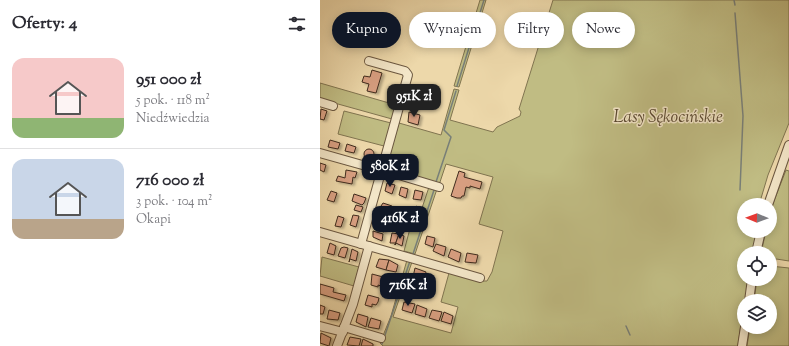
<!DOCTYPE html>
<html lang="pl">
<head>
<meta charset="utf-8">
<style>
  body { margin:0; font-family:"Sorts Mill Goudy",serif; background:#f7f7f7; color:#2b2b33; height:100vh; display:flex; flex-direction:column; font-size:15px; white-space:nowrap }
  * { box-sizing:border-box; margin:0 }
  p { font-size:13px; color:#7c7c81 }
  .icon { flex:none; width:22px; height:22px; fill:none; stroke:currentColor; stroke-width:2; stroke-linecap:round; stroke-linejoin:round }
  .map { position:relative; flex:1; overflow:hidden }
  .details { display:flex; flex-direction:column; background:#fff; width:320px }
  .details>* { flex:none }
  .banner { position:absolute; left:12px; top:12px; width:380px; height:36px; display:flex; gap:8px }
  .needle { width:26px; rotate:271deg }
  .tools { position:absolute; left:417px; top:198px; display:grid; gap:8px }
  .tools a { display:grid; place-items:center; width:40px; height:40px; border-radius:50%; background:#fff; box-shadow:0 2px 10px #0003; font-size:20px }
  .price { position:absolute; translate:-50% -34px; padding:0 9px; border-radius:8px; background:#111827; color:#fff; font-size:13px; line-height:26px; filter:drop-shadow(0 1px 2px #0008) }
  .price::after { content:''; position:absolute; left:50%; top:24px; width:12px; height:9px; margin-left:-6px; background:inherit; clip-path:polygon(0 0,100% 0,50% 100%) }
  .price.active { background:#222; color:#fff }
  ul { padding:0; list-style:none }
  li { display:flex; align-items:center; gap:12px; height:100px; padding:0 12px }
  li+li { border-top:1px solid #e1e1e2 }
  li span { display:grid; place-items:center; flex:none; width:112px; height:80px; border-radius:12px; color:#555 }
  li>.icon { margin-inline-start:auto }
  span .icon { width:48px; height:48px; fill:#fffc; stroke-width:1 }
  li b { font-size:17px }
  h2 { display:flex; justify-content:space-between; align-items:center; height:48px; padding:0 12px; font-size:17px }
  .pill { padding:0 14px; border-radius:18px; background:#fff; box-shadow:0 2px 10px #0003; font-size:14px; line-height:36px }
  .pill.active { background:#111827; color:#fff }
  main { display:flex; flex:1; min-height:0 }
  .map>svg:first-child { display:block }
  .green { fill:#c0bc83; stroke:#807450 }
  .lines { fill:none; stroke-linecap:round; stroke-linejoin:round }
  .stream { stroke:#787f78; stroke-width:1.5 }
  .building { fill:#d89f81; stroke:#402c1d; filter:url(#shadow) }
  .minor-casing { stroke:#6b5740; stroke-width:10 }
  .minor { stroke:#f3e6c8; stroke-width:8 }
  .labels { text-anchor:middle; dominant-baseline:central; stroke-width:3; stroke-linejoin:round; paint-order:stroke }
  .park-label { font-size:17px; font-style:italic; fill:#5a4931; stroke:#f3e6c8 }
</style>
</head>
<body>
<main>
<section class="details">
<h2>Oferty: 4<svg class="icon" aria-label="filters" viewBox="0 0 24 24"><path d="M4 7h16M4 17h16"/><circle cx="9" cy="7" r="2"/><circle cx="15" cy="17" r="2"/></svg></h2>
<ul>
<li><span style="background:linear-gradient(#f6c9c9 75%,#8fb573 0)"><svg class="icon" aria-label="home" viewBox="0 0 24 24"><path d="M3 11l9-7 9 7M6 9v11h12V9"/></svg></span><div><b>951 000 zł</b><p>5 pok. · 118 m²</p><p>Niedźwiedzia</p></div></li>
<li><span style="background:linear-gradient(#c9d6e8 75%,#b9a48a 0)"><svg class="icon" aria-label="home" viewBox="0 0 24 24"><path d="M3 11l9-7 9 7M6 9v11h12V9"/></svg></span><div><b>716 000 zł</b><p>3 pok. · 104 m²</p><p>Okapi</p></div></li>
</ul>
</section>
<div class="map">
<svg width="469" height="346" viewBox="0 0 469 346">
  <defs>
    <filter id="shadow"><feDropShadow dx="2.5" dy="1.5" stdDeviation="1" flood-color="#0004"/></filter>
  </defs>
  <rect width="100%" height="100%" fill="#edd8aa"/>
  <filter id="stains"><feTurbulence type="fractalNoise" baseFrequency=".005" numOctaves="4"/><feColorMatrix values="0 0 0 0 .2 0 0 0 0 .09 0 0 0 0 .02 0 0 0 .5 -.17"/></filter>
  <radialGradient id="worn" r=".72"><stop offset=".6" stop-color="#630" stop-opacity="0"/><stop offset="1" stop-color="#630" stop-opacity=".3"/></radialGradient>
  <!-- green -->
  <g class="green">
    <path d="M160,0H166L139,87L134,86Z"/>
    <path d="M233,0H469V123L448,175L439,205H424V231H438L434,253H424V279H429L426,301H424L418,346H63L60,343L71,316L87,260L92,262L73,317L131,333L138,307L121,302L129,273L159,281H167L172,272L183,231L159,224L173,177L126,164L119,185L70,170L67,164L79,123L121,135L134,89L139,90L130,120L173,132L177,127L200,116L201,112L199,109Z"/>
    <path d="M0,83L76,105L72,119L0,99Z"/>
    <path d="M24,111L71,123L57,175L53,171L55,165L60,162L64,146L18,134Z"/>
    <path d="M466,170L469,171V261L450,258V253H441L446,231H450L452,206Z"/>
    <path d="M109,187L117,189L95,254L84,251L96,206L102,208Z"/>
    <path d="M2,257L39,267L34,286L0,276Z"/>
    <path d="M450,266L469,268V346H427L430,327H450V301H434L437,279H450Z"/>
  </g>
  <g class="lines">
    <!-- stream -->
    <g class="stream">
      <path d="M414,0L415,5"/>
      <path d="M415,13L423,116L420,190"/>
      <path d="M137,86L164,0"/>
      <path d="M116,182L131,137L124,130L136,91"/>
      <path d="M93,254L114,190"/>
      <path d="M306,326L310,335"/>
      <path d="M62,344L90,261"/>
    </g>
  </g>
  <!-- building -->
  <g class="building">
    <path d="M52,70L62,73L56,93L47,91L49,84L42,82L44,76L50,77Z"/>
    <path d="M1,109L7,111L4,120L0,119Z"/>
    <path d="M89,112L100,115L98,125L88,122Z"/>
    <path d="M10,140L20,143L18,149L8,147Z"/>
    <path d="M27,144L36,147L34,153L25,151Z"/>
    <circle cx="49" cy="154" r="5"/>
    <path d="M0,163L6,165L4,172L0,170Z"/>
    <path d="M26,170L37,172L35,178L33,177L32,184L16,181L18,176L25,178Z"/>
    <path d="M139,171L145,173L144,177L162,182L160,189L150,186V188L146,187L144,196H142L141,198H137L131,196Z"/>
    <path d="M67,183L75,185L72,194L65,191Z"/>
    <path d="M81,187L88,189L86,198L79,195Z"/>
    <path d="M95,190L103,192L101,200L93,199Z"/>
    <path d="M11,191L17,193L14,202L7,200Z"/>
    <path d="M34,194L46,198L44,203L42,205L32,201Z"/>
    <path d="M63,203L72,206L69,212L59,209Z"/>
    <path d="M36,205L43,207L41,212L34,210Z"/>
    <path d="M79,210L84,213L85,211L82,222L76,220Z"/>
    <path d="M59,211L69,214L67,221L59,218Z"/>
    <path d="M85,211V213H91L88,223L82,222Z"/>
    <path d="M33,215L39,216L36,227L30,225Z"/>
    <path d="M18,216L24,218L21,227L15,226Z"/>
    <path d="M57,223L66,225L64,232L54,229Z"/>
    <path d="M53,231L63,234L62,241L53,237Z"/>
    <path d="M72,233L79,234L75,245L76,243H70Z"/>
    <path d="M79,234L84,236L82,246L76,243L75,245Z"/>
    <path d="M107,236L115,238L113,247L105,244Z"/>
    <path d="M10,243L16,246L14,255L7,253Z"/>
    <path d="M116,244L126,247L124,256L113,251Z"/>
    <path d="M24,247L28,248L25,258L18,256L21,248Z"/>
    <path d="M32,249L38,252L36,261L30,259L29,262Z"/>
    <path d="M131,249L141,253L139,262L128,257Z"/>
    <path d="M147,253L158,255L156,263L145,262Z"/>
    <path d="M59,259L69,260L66,270L56,267Z"/>
    <path d="M69,260L78,265L76,272L66,270Z"/>
    <path d="M95,268L106,272L104,280L93,277Z"/>
    <path d="M52,274L63,277L61,286L58,285V287L51,285Z"/>
    <path d="M0,284L14,288L13,292L26,295L24,301L0,294Z"/>
    <path d="M48,295L59,298L58,302L56,305L52,304V307L45,305Z"/>
    <path d="M84,302L95,304L92,313L82,310Z"/>
    <path d="M0,305L5,307L3,314H0Z"/>
    <path d="M97,305L107,309L105,317L95,314Z"/>
    <path d="M9,310L20,313L18,320L7,319Z"/>
    <path d="M112,310L122,312L119,321L109,318Z"/>
    <path d="M124,312L133,316L131,324L121,321Z"/>
    <path d="M38,314L48,317L46,327L36,322Z"/>
    <path d="M51,318L61,321L59,329L48,327Z"/>
    <path d="M1,333L11,338L9,346L0,343Z"/>
    <path d="M30,337L41,339L39,346L27,345Z"/>
    <path d="M43,339L53,344V346H41Z"/>
  </g>
  <g class="lines">
    <!-- minor casing -->
    <g class="minor-casing">
      <g id="minor">
        <path d="M0,102L13,106"/>
        <path d="M0,153L53,168"/>
        <path d="M62,170L119,187"/>
        <path d="M448,205L469,145"/>
        <path d="M0,232L160,278"/>
        <path d="M41,244L88,75L85,71L49,61"/>
        <path d="M436,253L441,231"/>
        <path d="M429,301L432,279"/>
        <path d="M0,326L23,332"/>
        <path d="M24,327L61,338"/>
        <path d="M17,346L33,304L49,246"/>
        <path d="M422,346L425,327"/>
      </g>
    </g>
    <!-- minor -->
    <use href="#minor" class="minor"/>
  </g>
  <g class="labels">
    <!-- park labels -->
    <g class="park-label">
      <text x="348" y="118">Lasy Sękocińskie</text>
    </g>
  </g>
  <rect width="100%" height="100%" filter="url(#stains)"/>
  <rect width="100%" height="100%" fill="url(#worn)"/>
</svg>
<div class="tools">
<a><svg class="needle" viewBox="-14 -14 28 28"><path d="M0-13l5 13h-10z" fill="#e53935"/><path d="M0 13l5-13h-10z" fill="#7c7c81"/></svg></a>
<a><svg class="icon" aria-label="locate" viewBox="0 0 24 24"><circle cx="12" cy="12" r="6"/><path d="M12 2v4M12 18v4M2 12h4M18 12h4"/></svg></a>
<a><svg class="icon" aria-label="layers" viewBox="0 0 24 24"><path d="M12 4l9 5-9 5-9-5zM3 14l9 5 9-5"/></svg></a>
</div>
<b class="price active" style="left:94px;top:118px">951K zł</b>
<b class="price" style="left:70px;top:188px">580K zł</b>
<b class="price" style="left:80px;top:240px">416K zł</b>
<b class="price" style="left:88px;top:307px">716K zł</b>
<div class="banner">
<a class="pill active">Kupno</a>
<a class="pill">Wynajem</a>
<a class="pill">Filtry</a>
<a class="pill">Nowe</a>
</div>
</div>
</main>
</body>
</html>
